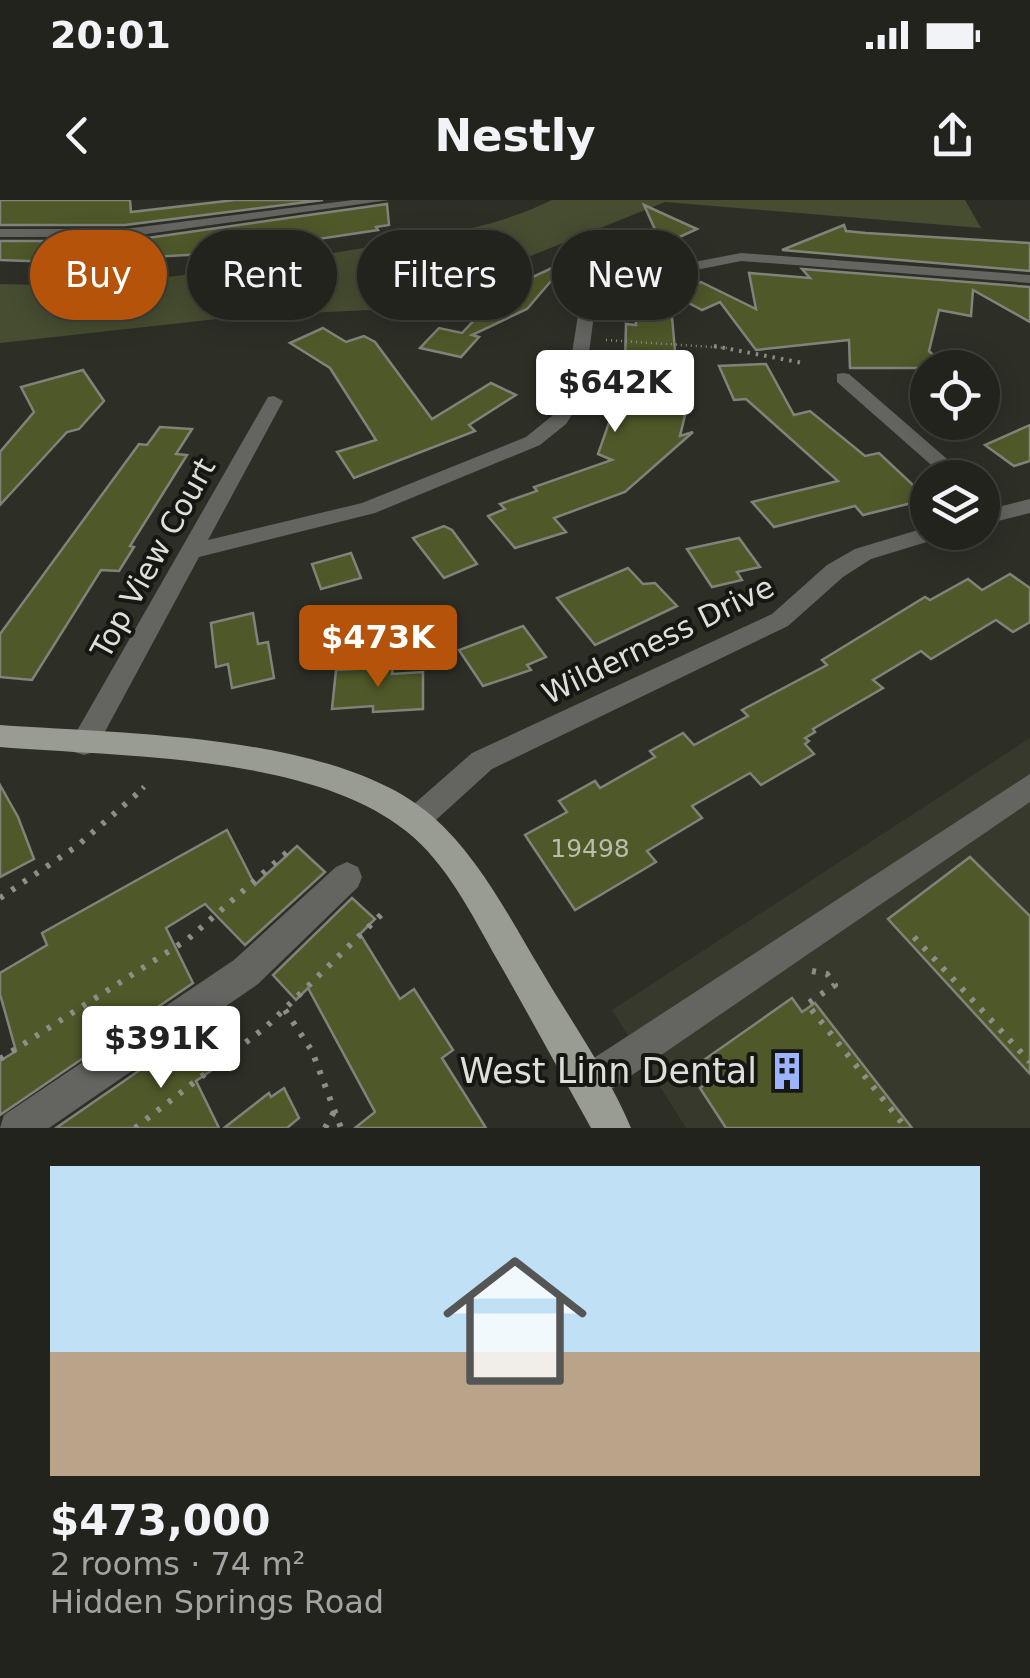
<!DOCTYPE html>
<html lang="en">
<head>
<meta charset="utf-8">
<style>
  body { margin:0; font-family:"DejaVu Sans",sans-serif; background:#2e2f2a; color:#f1f3f6; height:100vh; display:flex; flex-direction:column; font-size:38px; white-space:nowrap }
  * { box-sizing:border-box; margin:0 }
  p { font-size:32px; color:#a2a4a4 }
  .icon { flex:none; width:55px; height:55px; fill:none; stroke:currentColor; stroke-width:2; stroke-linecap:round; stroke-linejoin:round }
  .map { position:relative; height:928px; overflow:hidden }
  .side { display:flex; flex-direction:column; background:#22231d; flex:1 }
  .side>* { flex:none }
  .top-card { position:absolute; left:30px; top:30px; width:970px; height:90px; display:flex; gap:20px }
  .buttons { position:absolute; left:910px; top:150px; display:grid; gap:20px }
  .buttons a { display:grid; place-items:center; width:90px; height:90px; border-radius:50%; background:#22231d; box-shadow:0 5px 25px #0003,0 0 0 2px #3f403b; font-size:50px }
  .price { position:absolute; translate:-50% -85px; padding:0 22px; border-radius:10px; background:#fff; color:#222; font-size:32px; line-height:65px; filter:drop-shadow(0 2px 5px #0008) }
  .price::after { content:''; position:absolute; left:50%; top:60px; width:30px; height:22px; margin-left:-15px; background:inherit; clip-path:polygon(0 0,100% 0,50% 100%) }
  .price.selected { background:#b45309; color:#fff }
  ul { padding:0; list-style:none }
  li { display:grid; align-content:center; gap:20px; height:530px; padding:0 50px }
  li span { display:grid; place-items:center; height:310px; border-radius:0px; color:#555 }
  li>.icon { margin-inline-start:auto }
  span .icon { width:180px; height:180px; fill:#fffc; stroke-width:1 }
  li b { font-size:42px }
  .tag { padding:0 35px; border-radius:45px; background:#22231d; box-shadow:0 5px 25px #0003,0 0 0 2px #3f403b; font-size:35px; line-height:90px }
  .tag.selected { background:#b45309; color:#fff }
  .status { display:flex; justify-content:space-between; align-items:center; height:70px; padding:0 50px; background:#22231d; direction:ltr }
  .status svg { height:28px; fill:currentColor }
  header { display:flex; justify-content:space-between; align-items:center; height:130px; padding:0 50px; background:#22231d; font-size:45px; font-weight:700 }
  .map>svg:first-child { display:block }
  .built { fill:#36392b }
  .green { fill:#464d30 }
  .building { fill:#4e5829; stroke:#808379; stroke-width:2.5 }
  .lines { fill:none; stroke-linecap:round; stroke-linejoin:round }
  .path-far3 { stroke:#8c8e87; stroke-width:2.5; stroke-dasharray:1 4; stroke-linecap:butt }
  .path-far2 { stroke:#8c8e87; stroke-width:4; stroke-dasharray:2.5 6; stroke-linecap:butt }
  .path-far1 { stroke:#8c8e87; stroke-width:5; stroke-dasharray:2.5 8; stroke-linecap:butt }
  .path { stroke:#8c8e87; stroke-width:6; stroke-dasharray:4 10; stroke-linecap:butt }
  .minor { fill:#646561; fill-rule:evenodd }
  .major { fill:#999c93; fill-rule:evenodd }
  .labels { text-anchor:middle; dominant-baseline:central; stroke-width:8; stroke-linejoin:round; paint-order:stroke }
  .number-label { font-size:25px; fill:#b9bdae }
  .street-label { font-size:30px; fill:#dddfda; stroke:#161713 }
  .near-poi-label { font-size:35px; fill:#dddfda; stroke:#161713; text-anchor:end }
</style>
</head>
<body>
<div class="status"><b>20:01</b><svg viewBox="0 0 49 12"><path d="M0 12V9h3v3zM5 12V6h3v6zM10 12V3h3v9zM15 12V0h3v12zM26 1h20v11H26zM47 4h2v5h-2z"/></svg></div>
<header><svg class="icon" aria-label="back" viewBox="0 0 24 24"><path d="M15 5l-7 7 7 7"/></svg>Nestly<svg class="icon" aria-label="share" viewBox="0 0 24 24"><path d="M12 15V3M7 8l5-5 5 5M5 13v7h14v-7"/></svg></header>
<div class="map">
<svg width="1030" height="928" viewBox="0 0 1030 928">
  <rect width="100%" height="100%" fill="#2d2f27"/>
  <!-- built -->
  <path class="built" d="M1030,538V928H686L612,810Z"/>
  <!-- green -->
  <path class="green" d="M552,0H965L981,28L665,2L528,57L473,86L440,119L369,110L244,116L0,143V84C119,88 235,70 351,50C420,38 489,31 552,0Z"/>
  <!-- building -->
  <g class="building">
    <path d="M0,0H130L131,12L235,0H323L125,25H0Z"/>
    <path d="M387,4L389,25L376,27L378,30L318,39L316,45L253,57L205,62L206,54L55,62L0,60V41H126Z"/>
    <path d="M644,5L697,29L662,45Z"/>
    <path d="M844,25L846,31L866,33L1030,43V71L782,50Z"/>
    <path d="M569,60L527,109L472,135L479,137L461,157L420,148L439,128L462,133L501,92Z"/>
    <path d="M802,69L1030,87V122L973,90L971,116L939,110L929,151L947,168H850L849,140L756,150L720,102L702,110L672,94L701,82L756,109L749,73L810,78Z"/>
    <path d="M670,95L680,206L687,207L680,236L693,232L625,292L554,318L566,332L515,348L488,316L505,309L500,304L537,291L534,287L612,260L598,254L630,163H625L626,124L636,125V116H643L644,105Z"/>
    <path d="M323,128L346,142L364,136L375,142L432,219L491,183L516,195L469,225L475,231L354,278L337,252L376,240L330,168L290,143Z"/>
    <path d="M766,164L794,215L810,211L865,256L879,253L928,299L863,315L855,306L774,327L752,302L838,281L746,199L734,200L719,166Z"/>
    <path d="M83,170L104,201L79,229L67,232L0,305V252L34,212L21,187Z"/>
    <path d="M1030,225V261L1014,266L985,245Z"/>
    <path d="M160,227L192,229L176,254L187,255L130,346L134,347L119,371L101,370L32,480L0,477V434L139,244L147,245Z"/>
    <path d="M444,326L452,330L477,364L444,378L413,338Z"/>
    <path d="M739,338L760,367L737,372L742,380L712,387L687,349Z"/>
    <path d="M351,353L361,378L321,389L312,364Z"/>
    <path d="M628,368L643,384L655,383L677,406L595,445L557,398Z"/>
    <path d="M1010,374L1030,388V422L1013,432L996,420L931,459L921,451L873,480L883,488L813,529L815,532L805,538L809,541L805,544L814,554L761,585L750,573L692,606L702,618L647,651L656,662L575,710L525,635L567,612L559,601L595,581L600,588L655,557L650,551L683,533L694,545L748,516L742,510L827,465L822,460L925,397L930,400L968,379L982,390Z"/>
    <path d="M253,413L258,444L268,442L274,478L232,488L228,464L216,467L211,423Z"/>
    <path d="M523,426L546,457L527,465L531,470L483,486L459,450Z"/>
    <path d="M393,467L392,474L423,472V509L373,512V506L332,509L336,470Z"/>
    <path d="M0,585L18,617L34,659L0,677Z"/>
    <path d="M227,630L255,685L297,646L325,672L245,745L205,704L166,728L193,783L0,915V861L16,851L0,794V773L47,745L42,733Z"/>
    <path d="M970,657L1030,716V874L888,719Z"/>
    <path d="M352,698L375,719L360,734L400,799L414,789L453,850L442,858L486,928H355L375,912L308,788L296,800L273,775Z"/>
    <path d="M792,798L802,812L815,803L912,928H726L700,888L713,879L701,862Z"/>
    <path d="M211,821L228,859L196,881L219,928H56Z"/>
    <path d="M284,888L299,918L287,928H224L269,893L271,897Z"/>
  </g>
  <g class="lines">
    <!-- path-far3 -->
    <path class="path-far3" d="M606,140L727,148"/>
    <!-- path-far2 -->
    <path class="path-far2" d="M714,146L803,163"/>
    <!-- path-far1 -->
    <path class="path-far1" d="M135,596L146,585"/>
    <!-- path -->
    <g class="path">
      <path d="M0,698L77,646L138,593"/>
      <path d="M914,737L1030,862"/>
      <path d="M812,771L827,774L835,785L807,804L906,928"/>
      <path d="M285,810L312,851L341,928"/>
      <path d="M0,859L188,739L292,648"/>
      <path d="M135,928L267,826L387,709"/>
      <path d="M325,928L335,910"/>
    </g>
    <!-- minor -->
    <g class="minor">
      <path d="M353,0H389L125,37H0V29H125Z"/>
      <path d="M741,53L1030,75V83L741,61L656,78L603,102L594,115L583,198L566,224L540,245L375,313L199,357L94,552L84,555L74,552L70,544L74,536L268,197L274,196L283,201L208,340L362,303L526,237L552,216L565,198L578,115L593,96L647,71Z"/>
      <path d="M843,173L849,174L969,278H946L837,182V174Z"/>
      <path d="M1030,299V313L982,325V311Z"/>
      <path d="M928,327V332H945L943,337L871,359L843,377L788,426L492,569L426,629L416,633L406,629L401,620L406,611L472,553L772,414L827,365L855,349Z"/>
      <path d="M1030,574V602L600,897L587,902L574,897L569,884L574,871Z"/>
      <path d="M347,662L358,667L362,677L358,687L258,784L49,928H0L4,915L234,760L336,667Z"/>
    </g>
    <!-- major -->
    <path class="major" d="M0,525C121,534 337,533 432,616C479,657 509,717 541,770C571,821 608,873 631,928H591C560,872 530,817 498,761C473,717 447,663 406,631C310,554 120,557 0,547Z"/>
  </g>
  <!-- icons -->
  <defs>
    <g id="building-bare" transform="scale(3)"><path d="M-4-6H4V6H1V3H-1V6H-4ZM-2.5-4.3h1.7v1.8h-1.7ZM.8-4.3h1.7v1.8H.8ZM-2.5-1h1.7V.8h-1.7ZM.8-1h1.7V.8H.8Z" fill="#9cb4fd" stroke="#161713" stroke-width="2.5" paint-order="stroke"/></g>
  </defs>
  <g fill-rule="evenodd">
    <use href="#building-bare" x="787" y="871"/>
  </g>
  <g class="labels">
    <!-- number labels -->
    <g class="number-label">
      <text x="590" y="648">19498</text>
    </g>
    <!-- street labels -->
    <g class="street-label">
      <text transform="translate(153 358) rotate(-61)">Top View Court</text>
      <text transform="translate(658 440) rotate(-26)">Wilderness Drive</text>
    </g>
    <!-- near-poi labels -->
    <g class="near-poi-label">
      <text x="757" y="871">West Linn Dental</text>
    </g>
  </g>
</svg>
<div class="buttons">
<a><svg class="icon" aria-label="locate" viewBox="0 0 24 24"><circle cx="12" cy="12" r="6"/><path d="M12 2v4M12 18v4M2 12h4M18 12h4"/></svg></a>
<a><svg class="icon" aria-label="layers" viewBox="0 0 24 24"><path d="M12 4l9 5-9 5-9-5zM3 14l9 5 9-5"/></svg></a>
</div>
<b class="price" style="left:615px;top:235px">$642K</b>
<b class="price selected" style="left:378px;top:490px">$473K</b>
<b class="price" style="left:161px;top:891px">$391K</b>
<div class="top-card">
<a class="tag selected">Buy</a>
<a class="tag">Rent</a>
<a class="tag">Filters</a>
<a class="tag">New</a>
</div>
</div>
<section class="side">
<ul>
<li><span style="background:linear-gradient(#bfe0f5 60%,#b9a48a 0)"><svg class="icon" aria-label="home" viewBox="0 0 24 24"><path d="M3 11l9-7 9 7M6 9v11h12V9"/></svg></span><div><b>$473,000</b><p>2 rooms · 74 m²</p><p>Hidden Springs Road</p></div></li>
</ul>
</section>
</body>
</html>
